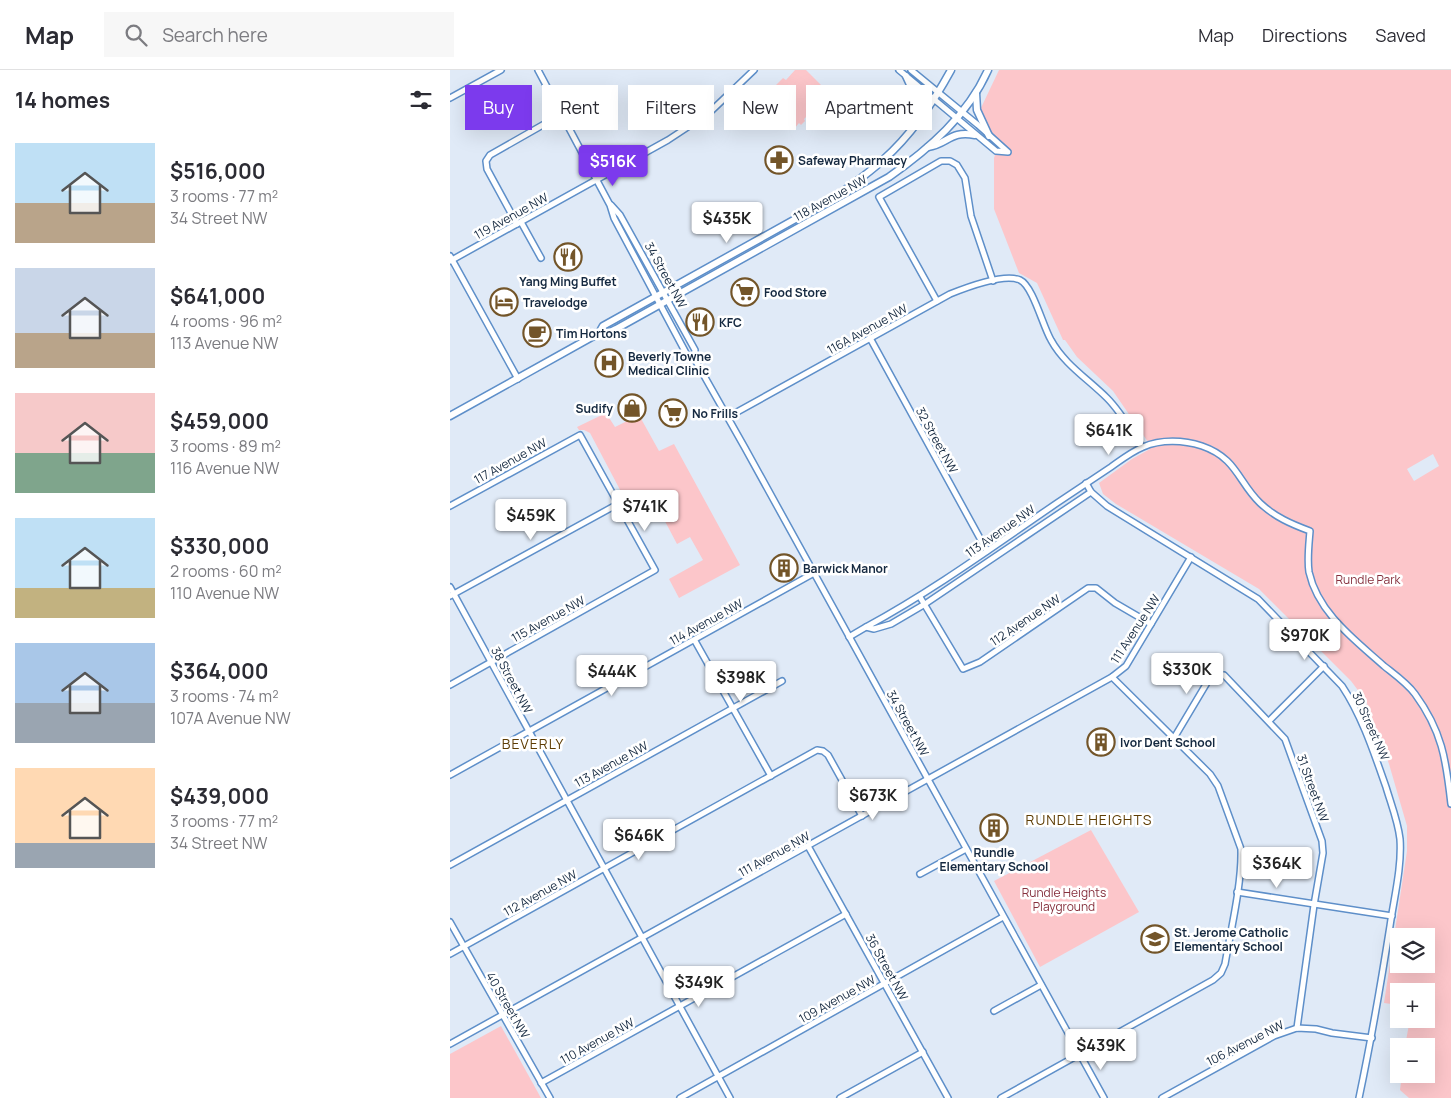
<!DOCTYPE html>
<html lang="en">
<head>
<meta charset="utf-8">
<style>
  body { margin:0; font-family:Manrope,sans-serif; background:#f7f7f7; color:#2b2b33; height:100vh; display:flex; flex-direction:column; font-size:19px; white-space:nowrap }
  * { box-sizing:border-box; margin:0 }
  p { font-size:16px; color:#7c7c81 }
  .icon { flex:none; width:28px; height:28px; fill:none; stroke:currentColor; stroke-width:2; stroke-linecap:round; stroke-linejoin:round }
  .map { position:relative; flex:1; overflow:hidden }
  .sheet { display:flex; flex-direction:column; background:#fff; width:450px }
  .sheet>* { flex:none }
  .top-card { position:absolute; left:15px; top:15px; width:475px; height:45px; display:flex; gap:10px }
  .tools { position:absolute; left:940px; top:858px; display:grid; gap:10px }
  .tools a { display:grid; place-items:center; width:45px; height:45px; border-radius:0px; background:#fff; box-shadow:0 5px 20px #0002; font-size:25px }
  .price { position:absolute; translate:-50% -42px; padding:0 11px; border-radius:5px; background:#fff; color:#222; font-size:16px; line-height:32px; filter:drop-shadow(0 1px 2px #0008) }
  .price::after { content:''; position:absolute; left:50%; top:30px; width:15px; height:11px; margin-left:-8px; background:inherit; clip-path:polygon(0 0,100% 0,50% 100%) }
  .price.active { background:#7c3aed; color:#fff }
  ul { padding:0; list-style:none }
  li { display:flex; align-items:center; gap:15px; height:125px; padding:0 15px }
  li span { display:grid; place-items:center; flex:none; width:140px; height:100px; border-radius:0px; color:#555 }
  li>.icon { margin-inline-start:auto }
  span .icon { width:60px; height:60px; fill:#fffc; stroke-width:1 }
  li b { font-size:21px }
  h2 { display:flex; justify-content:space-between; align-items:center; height:60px; padding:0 15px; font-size:21px }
  .tag { padding:0 18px; border-radius:0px; background:#fff; box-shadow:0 5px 20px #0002; font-size:18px; line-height:45px }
  .tag.active { background:#7c3aed; color:#fff }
  header { display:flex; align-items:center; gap:30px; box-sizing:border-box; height:70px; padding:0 25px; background:#fff; border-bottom:1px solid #e1e1e2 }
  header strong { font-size:24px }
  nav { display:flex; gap:28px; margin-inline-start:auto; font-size:18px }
  .search { width:350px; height:45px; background:#f7f7f7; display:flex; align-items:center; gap:12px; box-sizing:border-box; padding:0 18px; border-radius:0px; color:#7c7c81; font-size:19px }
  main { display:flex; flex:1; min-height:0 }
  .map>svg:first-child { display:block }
  .green { fill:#fcc6ca; fill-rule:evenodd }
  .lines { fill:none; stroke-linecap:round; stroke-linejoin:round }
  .minor-casing { stroke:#5e8fc9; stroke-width:8 }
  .major-casing { stroke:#5e8fc9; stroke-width:9 }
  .minor { stroke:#fff; stroke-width:5 }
  .major { stroke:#fff; stroke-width:6 }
  .labels { text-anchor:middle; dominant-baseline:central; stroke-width:5; stroke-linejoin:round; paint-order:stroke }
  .poi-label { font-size:12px; font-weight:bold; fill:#152940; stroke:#fff; text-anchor:start }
  .street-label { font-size:12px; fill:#152940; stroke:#fff }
  .park-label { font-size:12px; fill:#86313e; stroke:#fff }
  .neighbourhood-label { font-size:14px; letter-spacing:1px; fill:#5e3d04; stroke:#fff }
</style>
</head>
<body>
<header>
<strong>Map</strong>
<div class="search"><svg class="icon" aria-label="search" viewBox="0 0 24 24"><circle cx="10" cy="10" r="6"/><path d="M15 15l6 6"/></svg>Search here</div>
<nav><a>Map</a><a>Directions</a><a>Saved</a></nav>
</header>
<main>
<section class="sheet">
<h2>14 homes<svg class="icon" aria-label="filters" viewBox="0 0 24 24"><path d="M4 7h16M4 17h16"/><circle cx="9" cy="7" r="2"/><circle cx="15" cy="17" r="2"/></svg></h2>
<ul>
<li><span style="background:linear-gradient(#bfe0f5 60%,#b9a48a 0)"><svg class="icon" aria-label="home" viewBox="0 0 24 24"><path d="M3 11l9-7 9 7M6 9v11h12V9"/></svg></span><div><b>$516,000</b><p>3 rooms · 77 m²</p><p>34 Street NW</p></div></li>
<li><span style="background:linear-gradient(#c9d6e8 65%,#b9a48a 0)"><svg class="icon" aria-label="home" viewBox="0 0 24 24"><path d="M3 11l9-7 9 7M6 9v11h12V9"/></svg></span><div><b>$641,000</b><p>4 rooms · 96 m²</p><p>113 Avenue NW</p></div></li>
<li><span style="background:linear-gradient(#f6c9c9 60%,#7fa58c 0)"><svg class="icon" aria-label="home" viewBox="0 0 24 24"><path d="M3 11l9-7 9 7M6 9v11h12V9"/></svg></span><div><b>$459,000</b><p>3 rooms · 89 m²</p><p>116 Avenue NW</p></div></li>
<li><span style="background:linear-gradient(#bfe0f5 70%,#c2b280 0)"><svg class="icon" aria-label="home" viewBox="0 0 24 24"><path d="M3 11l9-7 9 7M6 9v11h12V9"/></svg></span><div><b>$330,000</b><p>2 rooms · 60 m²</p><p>110 Avenue NW</p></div></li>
<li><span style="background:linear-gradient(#a9c7e8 60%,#9aa5b1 0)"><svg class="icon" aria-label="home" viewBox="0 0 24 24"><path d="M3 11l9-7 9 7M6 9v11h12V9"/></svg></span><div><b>$364,000</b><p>3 rooms · 74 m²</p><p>107A Avenue NW</p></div></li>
<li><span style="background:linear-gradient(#ffd9b3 75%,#9aa5b1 0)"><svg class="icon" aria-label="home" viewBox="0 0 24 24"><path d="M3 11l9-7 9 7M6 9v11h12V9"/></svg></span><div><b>$439,000</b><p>3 rooms · 77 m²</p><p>34 Street NW</p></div></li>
</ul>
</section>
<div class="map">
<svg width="1001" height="1028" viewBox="0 0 1001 1028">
  <rect width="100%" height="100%" fill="#e0eaf7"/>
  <!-- green -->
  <g class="green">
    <path d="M345,0H356L379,23L372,29L374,32L370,36L368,35L354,49L355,51L351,55L349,53L344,59L316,31L329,18L326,15L333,8L336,10Z"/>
    <path d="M549,0H1001V1028H959L950,1020L952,1004H976V976H955L960,949H976V921H949V935L934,933L957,781V756L939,694L916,631L901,611L809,519L666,434L653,424L649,413L682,389L700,379L698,372L663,321L627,287L615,270H613L587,213L569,203L544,139V88L548,76L530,40ZM983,384L989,396L964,411L957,399ZM949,866H976V894H949Z"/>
    <path d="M156,343L165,357L189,345L209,381L224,374L290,495L229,528L219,509L253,490L240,467L227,474L199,421L177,433L140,363L134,360H129L127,357Z"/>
    <path d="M641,760L689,842L590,897L544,811Z"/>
    <path d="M51,956L91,1028H0V984Z"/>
  </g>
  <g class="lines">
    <!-- minor casing -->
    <g class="minor-casing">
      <g id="minor">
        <path d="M88,0L160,135L164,148L237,285L244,288L295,378L654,1028"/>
        <path d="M449,0L546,81L558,82L528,55L461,0"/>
        <path d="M0,28L51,0"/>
        <path d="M161,135L170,145L245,280L244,288"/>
        <path d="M71,152L91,188"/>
        <path d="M67,154L37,99L36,91L40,85L112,44"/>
        <path d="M0,186L68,309"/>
        <path d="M0,191L218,70L259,43L304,0"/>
        <path d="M487,231L429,127L491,91H500L507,95L515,108L521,146L543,211"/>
        <path d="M420,268L537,481"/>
        <path d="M278,347L500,224C515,218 554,203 570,210C583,216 593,257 601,270C614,294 638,309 657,328C671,342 681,360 692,377"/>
        <path d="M636,413L641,422L657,436L808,529L892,616C912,646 924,683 936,717C941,734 948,751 950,769C952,797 944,828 940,856C931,913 921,971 909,1028"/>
        <path d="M641,422L475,534L441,554L424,559L416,557C484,520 544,476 607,433C625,421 643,409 661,397C671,390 681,382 693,377C711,369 734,370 752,376C787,388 788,412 810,433C825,447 841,454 860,461C859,474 857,489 859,502C868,543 905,570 934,596C944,604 957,613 965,624C992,661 996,689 1001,734"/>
        <path d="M0,436L130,365L205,500L0,615"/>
        <path d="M0,517L280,1028"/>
        <path d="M0,526L168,434"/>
        <path d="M470,527L513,599L530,592L638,518H646L665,533L701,554"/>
        <path d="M399,567L416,557"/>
        <path d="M245,571L321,706"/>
        <path d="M819,651L874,596"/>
        <path d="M724,668L758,611L762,606L774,605L835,669L872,771L873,783L864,835L847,958"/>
        <path d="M0,705L364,503"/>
        <path d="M358,776L498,1028"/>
        <path d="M0,795L332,611"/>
        <path d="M470,804L516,779"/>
        <path d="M787,822L942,846"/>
        <path d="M0,852L100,1028"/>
        <path d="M0,884L367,680L373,681L378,685L412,746"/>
        <path d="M544,941L591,915"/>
        <path d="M0,974L662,607L676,596L741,487"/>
        <path d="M91,1013L396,844"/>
        <path d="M230,1028L553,847"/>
        <path d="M390,1028L473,982"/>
        <path d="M551,1028L763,910L771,903L775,894C781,859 792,814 791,779L768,716L760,704L662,607"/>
        <path d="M712,1028L824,966L847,958L866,959L882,963L922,968"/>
      </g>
    </g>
    <!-- major casing -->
    <g class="major-casing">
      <g id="major">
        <path d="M456,6L469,34L467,49"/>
        <path d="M526,23L527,40L539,66"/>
        <path d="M478,77C498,74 500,60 525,65"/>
        <path d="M149,263L156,264L166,259L439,107C479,79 518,45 538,0"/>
        <path d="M0,346L149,263L153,256L385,127C402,115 419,103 434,89C462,64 483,33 501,0"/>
      </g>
    </g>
    <!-- minor -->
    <use href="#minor" class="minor"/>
    <!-- major -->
    <use href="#major" class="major"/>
  </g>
  <!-- icons -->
  <defs>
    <g id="pharmacy-ring" transform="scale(1.4375)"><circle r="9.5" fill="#fff" stroke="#735529" stroke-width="1.5"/><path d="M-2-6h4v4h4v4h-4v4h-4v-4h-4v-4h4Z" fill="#735529"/></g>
    <g id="restaurant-ring" transform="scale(1.4375)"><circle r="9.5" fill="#fff" stroke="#735529" stroke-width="1.5"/><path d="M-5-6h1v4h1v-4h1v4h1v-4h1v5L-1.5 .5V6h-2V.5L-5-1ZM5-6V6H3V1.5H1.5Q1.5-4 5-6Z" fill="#735529"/></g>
    <g id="supermarket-ring" transform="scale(1.4375)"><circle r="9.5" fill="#fff" stroke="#735529" stroke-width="1.5"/><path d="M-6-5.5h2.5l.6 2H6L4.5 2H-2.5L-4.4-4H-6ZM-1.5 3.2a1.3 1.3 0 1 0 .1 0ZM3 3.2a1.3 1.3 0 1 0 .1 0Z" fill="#735529"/></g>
    <g id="hotel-ring" transform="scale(1.4375)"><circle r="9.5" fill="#fff" stroke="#735529" stroke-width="1.5"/><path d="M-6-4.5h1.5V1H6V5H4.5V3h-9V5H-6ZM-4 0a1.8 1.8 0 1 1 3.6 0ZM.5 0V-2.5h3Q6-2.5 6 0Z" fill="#735529"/></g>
    <g id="cafe-ring" transform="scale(1.4375)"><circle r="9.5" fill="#fff" stroke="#735529" stroke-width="1.5"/><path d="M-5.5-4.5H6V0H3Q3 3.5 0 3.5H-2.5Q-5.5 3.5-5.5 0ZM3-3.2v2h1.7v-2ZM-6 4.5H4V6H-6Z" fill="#735529"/></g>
    <g id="hospital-ring" transform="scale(1.4375)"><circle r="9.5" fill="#fff" stroke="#735529" stroke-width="1.5"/><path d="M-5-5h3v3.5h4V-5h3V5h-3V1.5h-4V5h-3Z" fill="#735529"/></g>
    <g id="shop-ring" transform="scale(1.4375)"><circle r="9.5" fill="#fff" stroke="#735529" stroke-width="1.5"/><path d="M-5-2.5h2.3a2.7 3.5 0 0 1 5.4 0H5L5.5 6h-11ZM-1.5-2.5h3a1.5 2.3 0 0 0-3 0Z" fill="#735529"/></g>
    <g id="building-ring" transform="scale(1.4375)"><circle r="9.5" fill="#fff" stroke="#735529" stroke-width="1.5"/><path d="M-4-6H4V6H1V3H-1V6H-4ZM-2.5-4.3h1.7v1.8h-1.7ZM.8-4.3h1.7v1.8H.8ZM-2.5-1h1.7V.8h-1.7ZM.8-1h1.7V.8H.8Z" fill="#735529"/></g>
    <g id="school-ring" transform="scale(1.4375)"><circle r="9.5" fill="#fff" stroke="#735529" stroke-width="1.5"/><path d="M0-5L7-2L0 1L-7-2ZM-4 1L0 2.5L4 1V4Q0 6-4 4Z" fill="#735529"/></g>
  </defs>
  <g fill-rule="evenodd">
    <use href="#pharmacy-ring" x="329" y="90"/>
    <use href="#restaurant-ring" x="118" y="187"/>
    <use href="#supermarket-ring" x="295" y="222"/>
    <use href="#hotel-ring" x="54" y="232"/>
    <use href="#restaurant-ring" x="250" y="252"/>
    <use href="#cafe-ring" x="87" y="263"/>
    <use href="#hospital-ring" x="159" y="293"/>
    <use href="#shop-ring" x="182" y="338"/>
    <use href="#supermarket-ring" x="223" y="343"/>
    <use href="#building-ring" x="334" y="498"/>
    <use href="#building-ring" x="651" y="672"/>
    <use href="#building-ring" x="544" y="758"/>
    <use href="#school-ring" x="705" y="869"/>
  </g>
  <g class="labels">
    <!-- poi labels -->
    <g class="poi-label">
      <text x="348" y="90">Safeway Pharmacy</text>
      <text x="118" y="211" text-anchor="middle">Yang Ming Buffet</text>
      <text x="314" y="222">Food Store</text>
      <text x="73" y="232">Travelodge</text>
      <text x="269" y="252">KFC</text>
      <text x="106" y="263">Tim Hortons</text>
      <text x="178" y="286">Beverly Towne<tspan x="178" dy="14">Medical Clinic</tspan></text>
      <text x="163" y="338" text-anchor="end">Sudify</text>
      <text x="242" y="343">No Frills</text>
      <text x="353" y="498">Barwick Manor</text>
      <text x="670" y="672">Ivor Dent School</text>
      <text x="544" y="782" text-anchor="middle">Rundle<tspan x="544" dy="14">Elementary School</tspan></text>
      <text x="724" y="862">St. Jerome Catholic<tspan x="724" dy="14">Elementary School</tspan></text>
    </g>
    <!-- street labels -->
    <g class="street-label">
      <text transform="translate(380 128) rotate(-29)">118 Avenue NW</text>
      <text transform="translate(61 146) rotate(-29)">119 Avenue NW</text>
      <text transform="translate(216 205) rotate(61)">34 Street NW</text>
      <text transform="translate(417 259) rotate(-29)">116A Avenue NW</text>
      <text transform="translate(487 370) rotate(61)">32 Street NW</text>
      <text transform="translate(60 391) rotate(-29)">117 Avenue NW</text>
      <text transform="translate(550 461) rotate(-35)">113 Avenue NW</text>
      <text transform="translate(98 549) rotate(-29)">115 Avenue NW</text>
      <text transform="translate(575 550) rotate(-34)">112 Avenue NW</text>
      <text transform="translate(256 552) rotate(-29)">114 Avenue NW</text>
      <text transform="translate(685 559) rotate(-57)">111 Avenue NW</text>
      <text transform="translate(62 610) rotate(62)">38 Street NW</text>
      <text transform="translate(458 653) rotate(61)">34 Street NW</text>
      <text transform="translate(921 656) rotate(66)">30 Street NW</text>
      <text transform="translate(161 694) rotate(-29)">113 Avenue NW</text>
      <text transform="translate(863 718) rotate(70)">31 Street NW</text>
      <text transform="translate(324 784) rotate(-29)">111 Avenue NW</text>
      <text transform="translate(90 823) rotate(-29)">112 Avenue NW</text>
      <text transform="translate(437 897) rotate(61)">36 Street NW</text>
      <text transform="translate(387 929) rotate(-29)">109 Avenue NW</text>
      <text transform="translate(58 935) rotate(60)">40 Street NW</text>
      <text transform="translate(147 971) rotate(-29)">110 Avenue NW</text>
      <text transform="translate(795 973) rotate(-27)">106 Avenue NW</text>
    </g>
    <!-- park labels -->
    <g class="park-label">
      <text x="918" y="509">Rundle Park</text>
      <text x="614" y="822">Rundle Heights<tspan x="614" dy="14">Playground</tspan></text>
    </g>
    <!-- neighbourhood labels -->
    <g class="neighbourhood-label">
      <text x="83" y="673">BEVERLY</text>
      <text x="639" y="749">RUNDLE HEIGHTS</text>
    </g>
  </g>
</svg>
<div class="tools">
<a><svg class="icon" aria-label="layers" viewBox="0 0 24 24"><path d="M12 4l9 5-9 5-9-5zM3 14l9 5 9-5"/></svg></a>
<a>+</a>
<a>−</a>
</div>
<b class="price active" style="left:163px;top:117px">$516K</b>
<b class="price" style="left:277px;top:174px">$435K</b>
<b class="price" style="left:659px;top:386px">$641K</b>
<b class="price" style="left:195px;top:462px">$741K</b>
<b class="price" style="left:81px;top:471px">$459K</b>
<b class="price" style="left:855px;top:591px">$970K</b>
<b class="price" style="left:737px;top:625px">$330K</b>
<b class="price" style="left:162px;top:627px">$444K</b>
<b class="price" style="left:291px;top:633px">$398K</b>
<b class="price" style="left:423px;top:751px">$673K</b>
<b class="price" style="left:189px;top:791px">$646K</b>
<b class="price" style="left:827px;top:819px">$364K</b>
<b class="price" style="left:249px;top:938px">$349K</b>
<b class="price" style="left:651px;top:1001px">$439K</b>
<div class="top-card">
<a class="tag active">Buy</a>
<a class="tag">Rent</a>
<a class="tag">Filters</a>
<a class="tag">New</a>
<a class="tag">Apartment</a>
</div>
</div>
</main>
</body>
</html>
